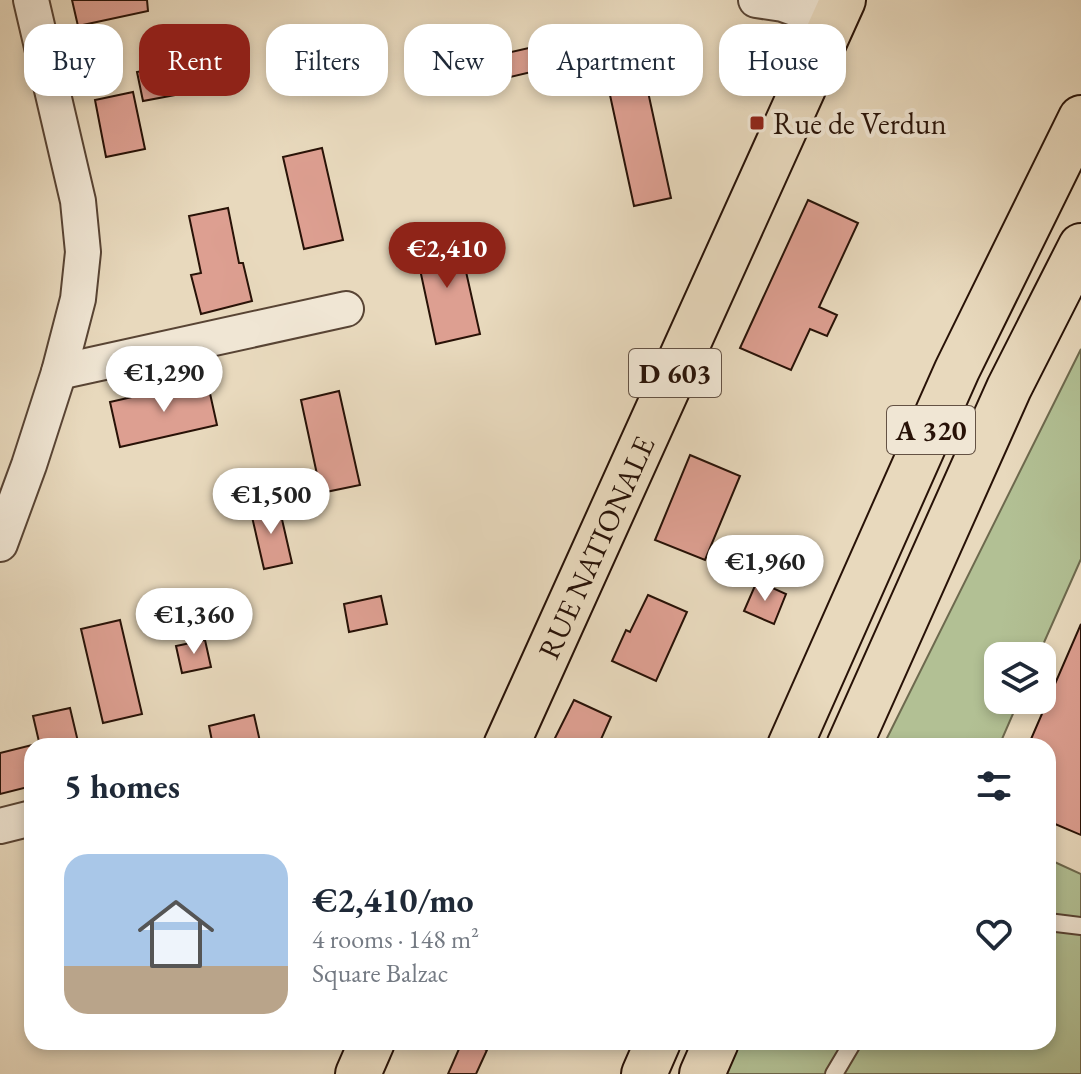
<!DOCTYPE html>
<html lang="en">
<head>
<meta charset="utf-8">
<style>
  body { margin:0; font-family:"EB Garamond",serif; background:#f6f6f7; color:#1f2937; height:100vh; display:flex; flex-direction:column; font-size:30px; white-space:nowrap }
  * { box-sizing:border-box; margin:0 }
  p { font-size:26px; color:#747a83 }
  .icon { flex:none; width:44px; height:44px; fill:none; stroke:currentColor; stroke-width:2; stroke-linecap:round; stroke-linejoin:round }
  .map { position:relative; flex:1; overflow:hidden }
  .details { position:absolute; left:24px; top:738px; width:1032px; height:312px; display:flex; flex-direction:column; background:#fff; border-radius:24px; box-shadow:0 4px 12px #0003 }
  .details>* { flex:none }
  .banner { position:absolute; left:24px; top:24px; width:1034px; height:72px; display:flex; gap:16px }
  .controls { position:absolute; left:984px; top:642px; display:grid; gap:16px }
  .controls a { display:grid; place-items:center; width:72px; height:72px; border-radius:16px; background:#fff; box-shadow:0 4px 12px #0003; font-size:40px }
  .price { position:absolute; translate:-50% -68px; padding:0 18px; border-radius:28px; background:#fff; color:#222; font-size:26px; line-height:52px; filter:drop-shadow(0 2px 4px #0008) }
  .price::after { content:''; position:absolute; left:50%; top:48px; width:24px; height:18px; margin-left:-12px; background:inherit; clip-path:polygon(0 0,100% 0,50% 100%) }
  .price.active { background:#8f2418; color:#fff }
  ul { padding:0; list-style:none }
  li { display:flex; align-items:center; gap:24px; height:200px; padding:0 40px }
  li+li { border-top:2px solid #e0e1e3 }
  li span { display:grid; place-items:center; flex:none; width:224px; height:160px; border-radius:24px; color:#555 }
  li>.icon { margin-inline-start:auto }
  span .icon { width:96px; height:96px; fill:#fffc; stroke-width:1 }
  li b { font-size:34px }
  h2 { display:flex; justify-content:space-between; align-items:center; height:96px; padding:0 40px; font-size:34px }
  .tag { padding:0 28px; border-radius:24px; background:#fff; box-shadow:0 4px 12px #0003; font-size:28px; line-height:72px }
  .tag.active { background:#8f2418; color:#fff }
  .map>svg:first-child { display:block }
  .green { fill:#b2c094; stroke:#6d694e; stroke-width:2 }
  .building { fill:#dd9f91; stroke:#281207; stroke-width:2 }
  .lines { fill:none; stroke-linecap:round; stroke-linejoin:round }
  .service-casing { stroke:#584434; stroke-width:20 }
  .minor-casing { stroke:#584434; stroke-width:38 }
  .primary-casing { stroke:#281207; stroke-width:48 }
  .motorway-casing { stroke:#281207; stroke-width:48 }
  .service { stroke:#f0e6d4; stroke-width:16 }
  .minor { stroke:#f0e6d4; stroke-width:34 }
  .primary { stroke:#e8d9bd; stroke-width:44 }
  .motorway { stroke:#e8d9bd; stroke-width:44 }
  .poi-dot { fill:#8f2418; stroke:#f0e6d4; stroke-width:3 }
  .labels { text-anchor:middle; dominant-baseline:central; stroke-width:8; stroke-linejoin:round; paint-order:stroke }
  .shield { fill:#f0e6d4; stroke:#645244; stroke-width:2 }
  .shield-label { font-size:28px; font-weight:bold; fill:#281207 }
  .poi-label { font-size:30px; fill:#281207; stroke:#f0e6d4; text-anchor:start }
  .street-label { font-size:30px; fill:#281207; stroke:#f0e6d4 }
</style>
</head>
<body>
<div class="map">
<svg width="1081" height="1074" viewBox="0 0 1081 1074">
  <rect width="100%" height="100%" fill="#e8d9bd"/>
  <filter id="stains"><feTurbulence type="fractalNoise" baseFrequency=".0025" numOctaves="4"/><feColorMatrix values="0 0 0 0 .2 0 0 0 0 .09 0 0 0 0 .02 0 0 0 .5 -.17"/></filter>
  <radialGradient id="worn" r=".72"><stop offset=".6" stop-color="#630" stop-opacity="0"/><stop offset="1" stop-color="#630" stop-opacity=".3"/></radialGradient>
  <!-- green -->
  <g class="green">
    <path d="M1081,349V559L1038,656H998V700H1019L999,746H883Z"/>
    <path d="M1048,859L1081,874V1074H725L740,1042H1048Z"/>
  </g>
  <!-- building -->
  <g class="building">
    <path d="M72,0H147L148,11L78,26Z"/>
    <path d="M634,27L671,198L634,206L597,35Z"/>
    <path d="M573,38L578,61L472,86L467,62Z"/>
    <path d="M167,66L168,72L197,66L202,90L143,101L137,72Z"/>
    <path d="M133,92L145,149L106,157L95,100Z"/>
    <path d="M322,148L343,240L304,249L283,157Z"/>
    <path d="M808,200L858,223L819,307L837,315L827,336L810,329L791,370L740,348Z"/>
    <path d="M228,208L239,263H243L252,301L201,314L191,275L201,273L189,216Z"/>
    <path d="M458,236L480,334L436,344L415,246Z"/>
    <path d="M207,380L217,425L120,447L110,402Z"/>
    <path d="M339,391L360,485L321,493L301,400Z"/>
    <path d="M690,455L740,476L705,560L655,540Z"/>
    <path d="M278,502L292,563L264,569L250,508Z"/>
    <path d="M757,581L786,594L774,624L744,611Z"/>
    <path d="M648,595L687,612L656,681L612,661L626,630L630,632Z"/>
    <path d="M381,596L387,624L349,632L344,604Z"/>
    <path d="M120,620L142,714L103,723L81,629Z"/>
    <path d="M1081,624V835L1048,821V746H1028Z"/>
    <path d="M205,640L211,667L182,673L176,646Z"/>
    <path d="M574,700L611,717L598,746H551Z"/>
    <path d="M70,708L79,746H40L33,716Z"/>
    <path d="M254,715L261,746H213L209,726Z"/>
    <path d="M32,745V786L0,794V753Z"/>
    <path d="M462,1042H467L487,1050L476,1074H448Z"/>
  </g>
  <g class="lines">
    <!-- service casing -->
    <g class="service-casing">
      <g id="service">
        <path d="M1048,922L1081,926"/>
        <path d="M834,1074L853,1042"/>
      </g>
    </g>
    <!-- minor casing -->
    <g class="minor-casing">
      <g id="minor">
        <path d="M756,0L783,4L833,22"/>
        <path d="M59,372L346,309"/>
        <path d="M0,544L29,465L59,372L78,299L83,252L78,201L31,0"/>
        <path d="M0,826L32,818"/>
      </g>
    </g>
    <!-- primary casing -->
    <g class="primary-casing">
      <g id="primary">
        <path id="s1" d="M506,746L843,0"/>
        <path d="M358,1074L372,1042"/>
      </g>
    </g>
    <!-- motorway casing -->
    <g class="motorway-casing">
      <g id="motorway">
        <path d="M790,746L957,370L1081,118"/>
        <path d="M849,746L1009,388L1081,246"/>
        <path d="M644,1074L658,1042"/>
        <path d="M702,1074L716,1042"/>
      </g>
    </g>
    <!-- service -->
    <use href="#service" class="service"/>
    <!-- minor -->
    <use href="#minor" class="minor"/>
    <!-- primary -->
    <use href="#primary" class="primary"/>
    <!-- motorway -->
    <use href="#motorway" class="motorway"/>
  </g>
  <!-- markers -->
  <rect class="poi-dot" x="749" y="115" width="16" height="16" rx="4"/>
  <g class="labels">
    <!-- shield labels -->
    <g class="shield">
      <rect x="629" y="349" width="92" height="48" rx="6"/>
      <rect x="887" y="406" width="88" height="48" rx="6"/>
    </g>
    <g class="shield-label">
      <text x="675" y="373">D 603</text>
      <text x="931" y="430">A 320</text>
    </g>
    <!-- poi labels -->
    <g class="poi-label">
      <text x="773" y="123">Rue de Verdun</text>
    </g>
    <!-- street labels -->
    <g class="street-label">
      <text stroke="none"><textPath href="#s1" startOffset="218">RUE NATIONALE</textPath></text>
    </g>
  </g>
  <rect width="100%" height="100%" filter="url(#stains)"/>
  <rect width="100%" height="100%" fill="url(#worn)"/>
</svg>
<div class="controls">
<a><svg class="icon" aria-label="layers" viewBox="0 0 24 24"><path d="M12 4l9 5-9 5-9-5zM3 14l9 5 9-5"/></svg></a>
</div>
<b class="price active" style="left:447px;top:290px">€2,410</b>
<b class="price" style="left:164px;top:414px">€1,290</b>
<b class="price" style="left:271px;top:536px">€1,500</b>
<b class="price" style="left:765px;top:603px">€1,960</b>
<b class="price" style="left:194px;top:656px">€1,360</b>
<div class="banner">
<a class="tag">Buy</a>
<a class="tag active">Rent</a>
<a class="tag">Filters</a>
<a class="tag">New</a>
<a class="tag">Apartment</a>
<a class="tag">House</a>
</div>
<section class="details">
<h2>5 homes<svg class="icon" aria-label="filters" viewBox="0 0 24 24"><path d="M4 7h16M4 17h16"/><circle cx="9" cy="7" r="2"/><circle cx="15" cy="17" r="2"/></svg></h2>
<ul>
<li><span style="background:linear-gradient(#a9c7e8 70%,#b9a48a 0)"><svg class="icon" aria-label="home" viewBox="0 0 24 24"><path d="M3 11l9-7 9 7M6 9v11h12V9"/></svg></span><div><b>€2,410/mo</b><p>4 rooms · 148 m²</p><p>Square Balzac</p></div><svg class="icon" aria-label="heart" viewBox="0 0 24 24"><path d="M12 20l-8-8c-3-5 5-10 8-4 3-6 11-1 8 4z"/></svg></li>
</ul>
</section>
</div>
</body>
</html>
